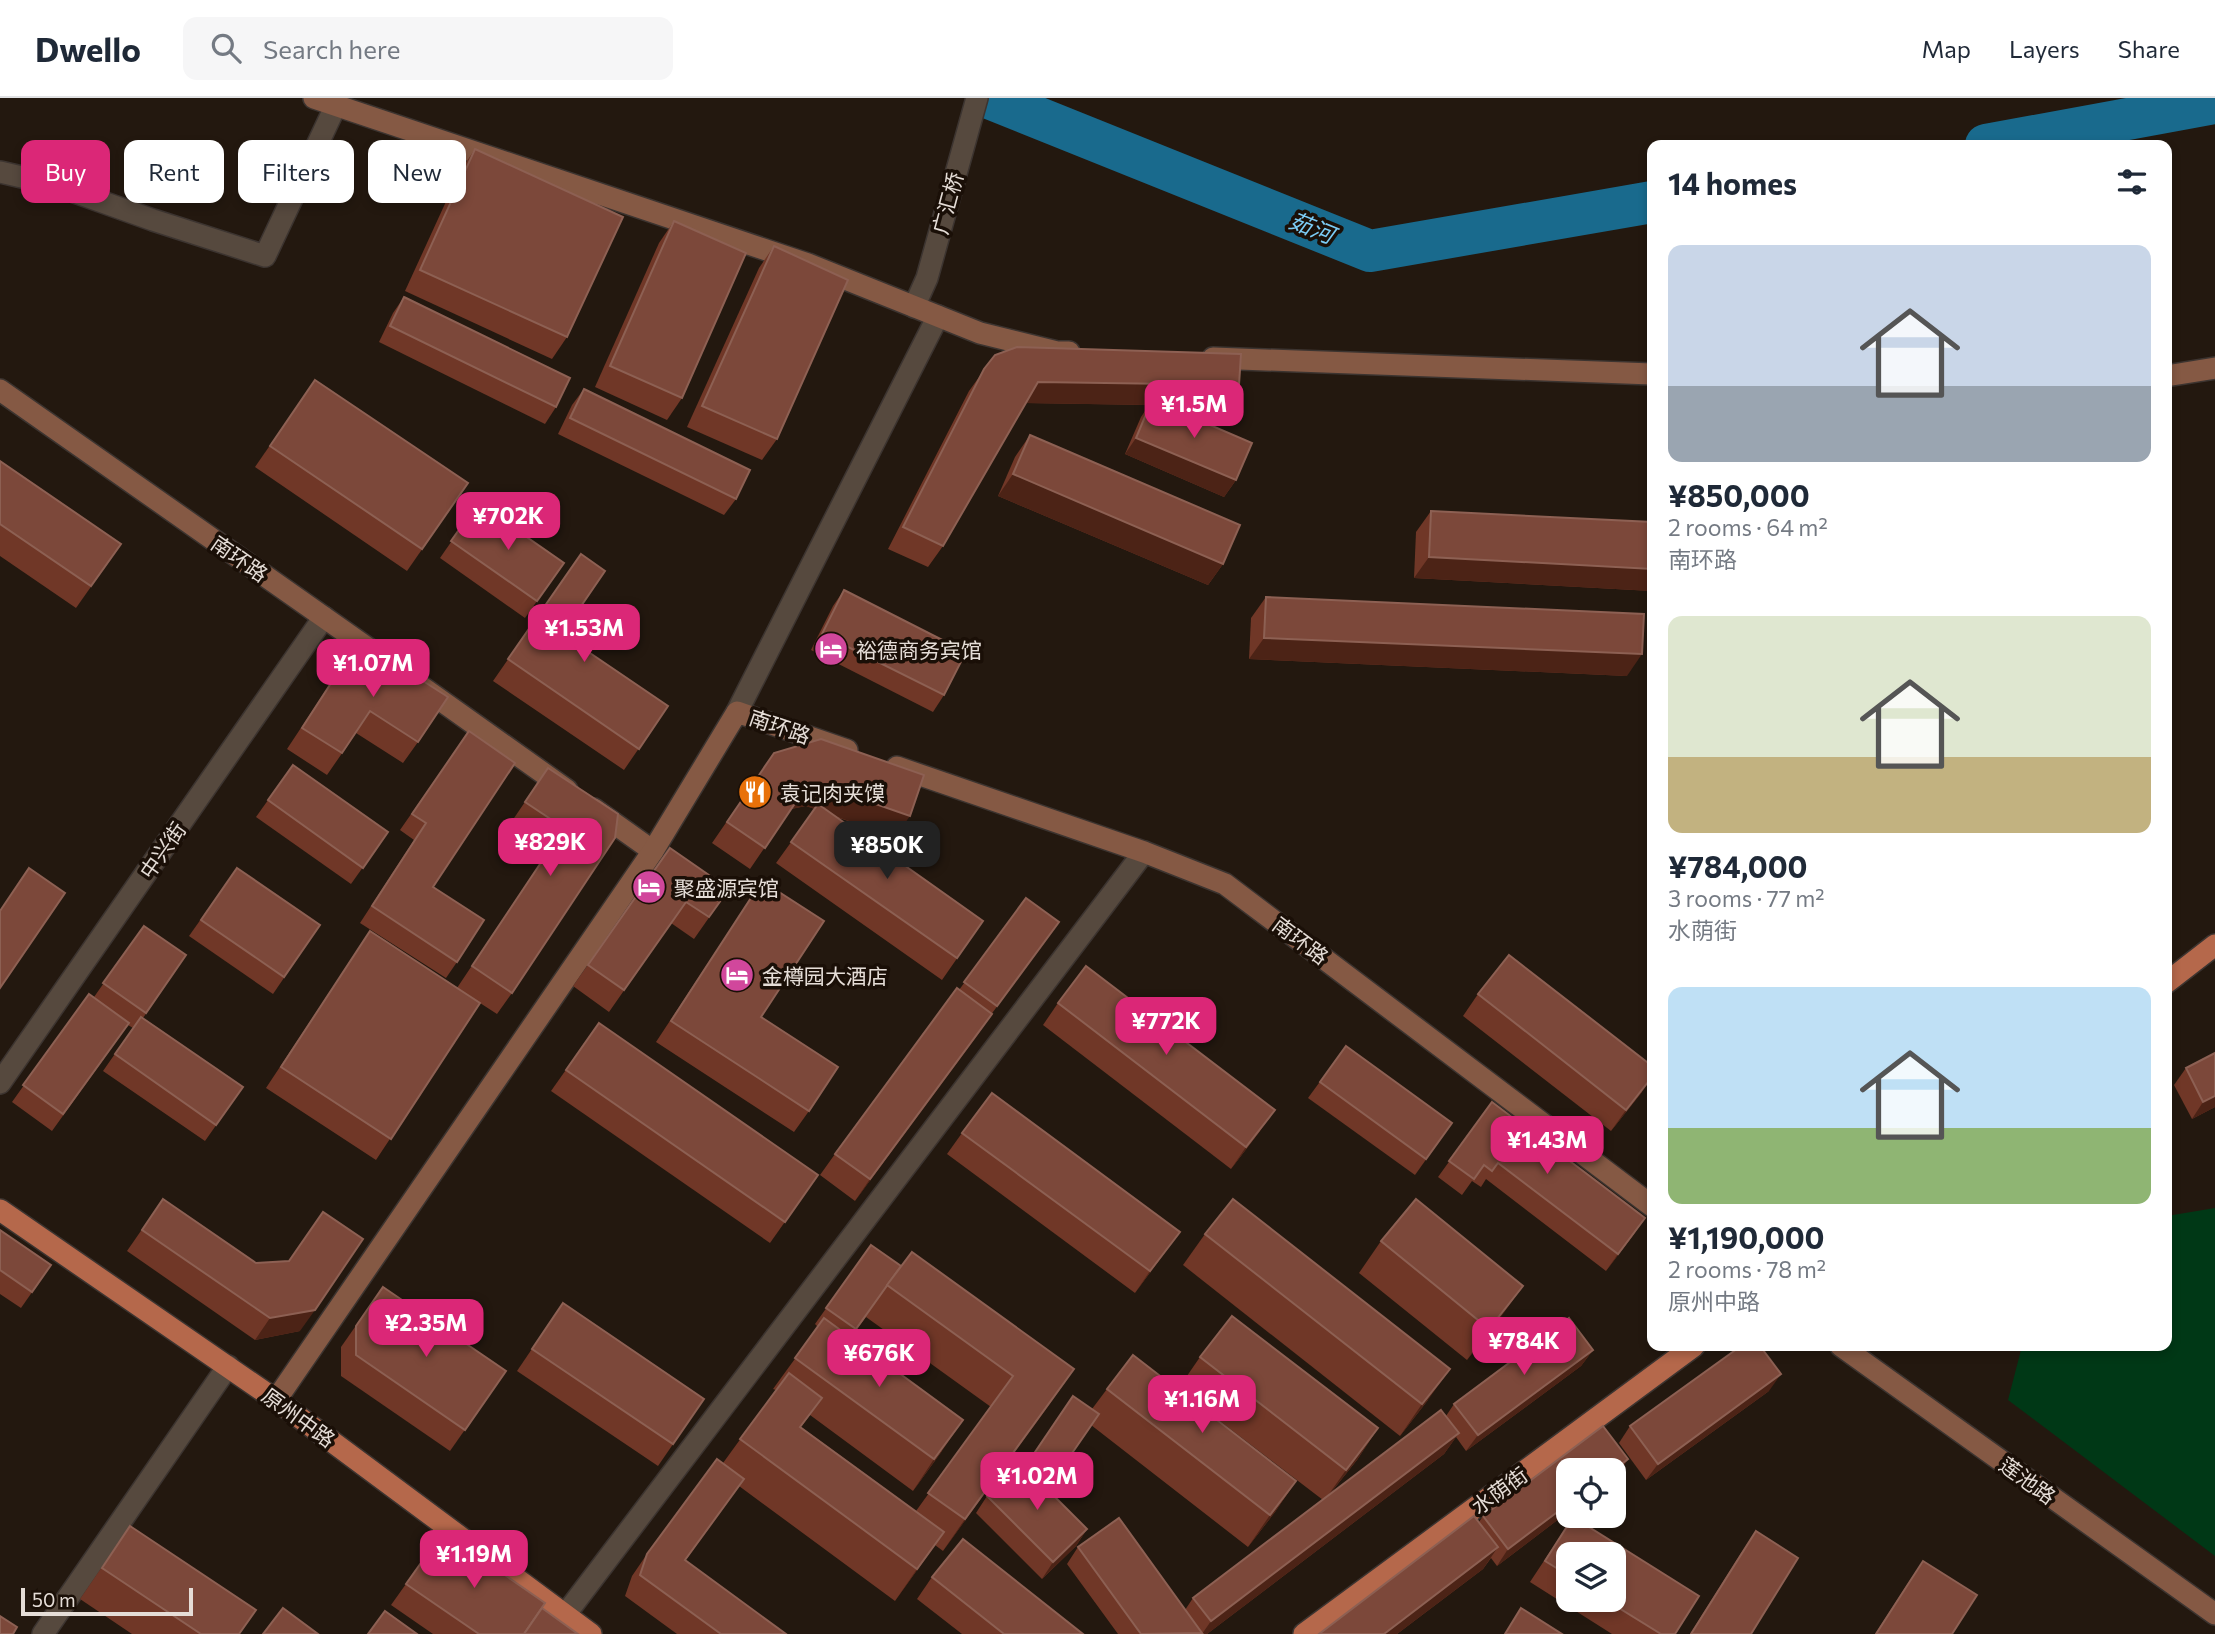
<!DOCTYPE html>
<html lang="en">
<head>
<meta charset="utf-8">
<style>
  body { margin:0; font-family:Commissioner,"Noto Sans SC",sans-serif; background:#f6f6f7; color:#1f2937; height:100vh; display:flex; flex-direction:column; font-size:26px; white-space:nowrap }
  * { box-sizing:border-box; margin:0 }
  p { font-size:23px; color:#747a83 }
  .icon { flex:none; width:38px; height:38px; fill:none; stroke:currentColor; stroke-width:2; stroke-linecap:round; stroke-linejoin:round }
  .map { position:relative; flex:1; overflow:hidden }
  .drawer { position:absolute; left:1647px; top:42px; width:525px; height:1211px; display:flex; flex-direction:column; background:#fff; border-radius:14px; box-shadow:0 4px 10px #0003 }
  .drawer>* { flex:none }
  .hud { position:absolute; left:21px; top:42px; width:665px; height:63px; display:flex; gap:14px }
  .controls { position:absolute; left:1556px; top:1360px; display:grid; gap:14px }
  .controls a { display:grid; place-items:center; width:70px; height:70px; border-radius:14px; background:#fff; box-shadow:0 4px 10px #0003; font-size:35px }
  .scale { position:absolute; left:21px; bottom:18px; width:172px; box-sizing:border-box; padding-left:7px; border:4px solid #e5ddd7; border-top:0; font-size:19px; line-height:24px; white-space:nowrap; color:#e5ddd7; -webkit-text-stroke:5px #1a0f07; paint-order:stroke }
  .price { position:absolute; translate:-50% -60px; padding:0 16px; border-radius:14px; background:#db2777; color:#fff; font-size:23px; line-height:46px; filter:drop-shadow(0 2px 4px #0008) }
  .price::after { content:''; position:absolute; left:50%; top:42px; width:21px; height:16px; margin-left:-10px; background:inherit; clip-path:polygon(0 0,100% 0,50% 100%) }
  .price.on { background:#222; color:#fff }
  ul { padding:0; list-style:none }
  li { display:grid; align-content:center; gap:14px; height:371px; padding:0 21px }
  li span { display:grid; place-items:center; height:217px; border-radius:14px; color:#555 }
  li>.icon { margin-inline-start:auto }
  span .icon { width:126px; height:126px; fill:#fffc; stroke-width:1 }
  li b { font-size:30px }
  h2 { display:flex; justify-content:space-between; align-items:center; height:84px; padding:0 21px; font-size:30px }
  .tag { padding:0 24px; border-radius:14px; background:#fff; box-shadow:0 4px 10px #0003; font-size:24px; line-height:63px }
  .tag.on { background:#db2777; color:#fff }
  header { display:flex; align-items:center; gap:42px; box-sizing:border-box; height:98px; padding:0 35px; background:#fff; border-bottom:2px solid #e0e1e3 }
  header strong { font-size:33px }
  nav { display:flex; gap:38px; margin-inline-start:auto; font-size:24px }
  .search { width:490px; height:63px; background:#f6f6f7; display:flex; align-items:center; gap:18px; box-sizing:border-box; padding:0 24px; border-radius:14px; color:#747a83; font-size:26px }
  .map>svg:first-child { display:block }
  .green { fill:#003816 }
  .lines { fill:none; stroke-linecap:round; stroke-linejoin:round }
  .river { stroke:#196a8d; stroke-width:42 }
  .street-casing { stroke:#3c3430; stroke-width:24 }
  .secondary-casing { stroke:#3c3430; stroke-width:24 }
  .primary-casing { stroke:#3c3430; stroke-width:24 }
  .street { stroke:#56493e; stroke-width:21 }
  .secondary { stroke:#855944; stroke-width:21 }
  .primary { stroke:#b5684b; stroke-width:21 }
  .wall { fill:#703727; fill-rule:evenodd }
  .shaded-wall { fill:#4c2316 }
  .building { fill:#7c483a; stroke:#8d6053; stroke-width:2 }
  .labels { text-anchor:middle; dominant-baseline:central; stroke-width:7; stroke-linejoin:round; paint-order:stroke }
  .street-label { font-size:21px; fill:#e5ddd7; stroke:#1a0f07 }
  .poi-label { font-size:21px; fill:#e5ddd7; stroke:#1a0f07; text-anchor:start }
  .water-label { font-size:23px; font-style:italic; fill:#7cccf5; stroke:#1a0f07 }
</style>
</head>
<body>
<header>
<strong>Dwello</strong>
<div class="search"><svg class="icon" aria-label="search" viewBox="0 0 24 24"><circle cx="10" cy="10" r="6"/><path d="M15 15l6 6"/></svg>Search here</div>
<nav><a>Map</a><a>Layers</a><a>Share</a></nav>
</header>
<div class="map">
<svg width="2215" height="1536" viewBox="0 0 2215 1536">
  <rect width="100%" height="100%" fill="#23180f"/>
  <!-- green -->
  <path class="green" d="M2215,1110V1458L2008,1302L2022,1248H2166L2167,1118Z"/>
  <g class="lines">
    <!-- river -->
    <g class="river">
      <path d="M989,0L1370,153L1652,104"/>
      <path d="M1986,47L2215,5"/>
    </g>
    <!-- street casing -->
    <g class="street-casing">
      <g id="street">
        <path d="M0,74L52,86L153,122L265,158L336,7"/>
        <path d="M914,209L927,180L977,0"/>
        <path d="M737,614L938,218"/>
        <path d="M0,985L324,519"/>
        <path d="M565,1517L1144,754"/>
        <path d="M43,1536L228,1268"/>
      </g>
    </g>
    <!-- secondary casing -->
    <g class="secondary-casing">
      <g id="secondary">
        <path d="M314,0L808,166L980,235L1057,254H1069"/>
        <path d="M1213,260L1652,276"/>
        <path d="M2166,278L2215,270"/>
        <path d="M0,292L382,560"/>
        <path d="M422,589L567,692"/>
        <path d="M897,669L1144,754L1225,786L1652,1108"/>
        <path d="M594,711L653,753"/>
        <path d="M1841,1248L2215,1516"/>
        <path d="M276,1302L653,753L737,614L847,652"/>
      </g>
    </g>
    <!-- primary casing -->
    <g class="primary-casing">
      <g id="primary">
        <path d="M2166,885L2215,847"/>
        <path d="M0,1112L276,1302L591,1536"/>
        <path d="M1304,1536L1694,1248"/>
      </g>
    </g>
    <!-- street -->
    <use href="#street" class="street"/>
    <!-- secondary -->
    <use href="#secondary" class="secondary"/>
    <!-- primary -->
    <use href="#primary" class="primary"/>
  </g>
  <!-- wall -->
  <g class="wall">
    <path d="M475,51L567,239L552,261L405,193L460,73Z"/>
    <path d="M674,123L682,300L667,322L595,289L659,145Z"/>
    <path d="M774,148L777,341L762,362L687,329L759,170Z"/>
    <path d="M404,199L556,309L545,326L379,244L393,215Z"/>
    <path d="M995,257L1239,287L1224,309L1164,308L1236,382L1224,399L1125,356L1141,319L1149,307L1026,305L943,448L928,469L888,451L969,293Z"/>
    <path d="M315,282L468,385L407,473L255,369Z"/>
    <path d="M584,291L736,401L724,417L558,336L572,307Z"/>
    <path d="M1030,337L1223,466L1208,487L998,398L1015,359Z"/>
    <path d="M0,363L121,446L76,510L0,458Z"/>
    <path d="M478,405L564,465L525,520L440,460Z"/>
    <path d="M1431,413L1652,424V493L1414,480L1416,434Z"/>
    <path d="M581,456L562,536L668,608L624,672L493,583Z"/>
    <path d="M844,492L944,597L933,614L811,552L833,508Z"/>
    <path d="M1266,499L1627,578L1249,561L1251,520Z"/>
    <path d="M359,542L418,644L403,665L356,635L327,677L287,651Z"/>
    <path d="M469,633L433,789L457,864L446,880L360,825L414,742L400,732Z"/>
    <path d="M774,655L895,739L836,719L983,823L942,882L776,765L815,711L806,708L791,711L750,771L712,745Z"/>
    <path d="M293,667L388,734L351,786L256,719Z"/>
    <path d="M548,670L618,716L512,895L497,916L480,905L376,1062L266,990L370,833L457,890L549,752L510,726Z"/>
    <path d="M670,750L729,791L694,841L671,825L609,914L573,888Z"/>
    <path d="M237,770L320,827L273,896L189,838Z"/>
    <path d="M762,783L761,919L809,1013L794,1034L656,944Z"/>
    <path d="M1026,800L1047,840L855,1103L820,1077L835,1056L959,892Z"/>
    <path d="M144,828L186,857L143,920L243,989L205,1043L103,973L133,930L128,927L52,1033L12,1004L89,896L94,899Z"/>
    <path d="M1478,896L1642,994L1611,1033L1463,918Z"/>
    <path d="M1058,905L1260,1033L1231,1071L1043,927Z"/>
    <path d="M599,925L818,1077L770,1145L551,993Z"/>
    <path d="M1346,948L1452,1025L1415,1077L1308,1000Z"/>
    <path d="M2186,970L2215,1009L2192,1021L2174,987Z"/>
    <path d="M1492,1004L1634,1136L1606,1173L1486,1081L1481,1089L1472,1083L1462,1097L1438,1079Z"/>
    <path d="M962,1035L1180,1134L1135,1195L947,1056Z"/>
    <path d="M163,1101L300,1233L255,1242L127,1153Z"/>
    <path d="M0,1132L51,1167L21,1210L0,1196Z"/>
    <path d="M1205,1136L1428,1302L1400,1338L1183,1167Z"/>
    <path d="M1381,1143L1501,1219L1467,1262L1359,1175Z"/>
    <path d="M871,1147L901,1168L1074,1271L943,1453L935,1447L895,1503L739,1388L685,1463L786,1536H677L625,1498L632,1478L647,1456L723,1365L776,1292L773,1291L818,1229L815,1226ZM866,1219L991,1309L916,1413L801,1329L810,1317L913,1393L942,1353L851,1239Z"/>
    <path d="M383,1189L506,1273L450,1353L341,1278V1249Z"/>
    <path d="M563,1205L704,1301L658,1368L517,1273Z"/>
    <path d="M1593,1252L1581,1268L1466,1353L1456,1339L1444,1356L1207,1536H1118L1067,1466L1078,1449L1185,1512L1193,1500L1323,1402L1178,1291L1200,1259L1378,1330L1357,1362L1329,1397L1446,1318L1454,1306Z"/>
    <path d="M1107,1291L1296,1383L1275,1414L1248,1449L1091,1327L1047,1391L1087,1431L1076,1448L1042,1481L976,1415L987,1398L1025,1369L1073,1298L1092,1311Z"/>
    <path d="M1769,1293L1646,1382L1619,1345L1630,1328Z"/>
    <path d="M1603,1328L1628,1361L1617,1378L1614,1380V1372H1568V1414L1497,1468L1491,1460L1483,1471L1397,1536H1319L1474,1418L1479,1424L1483,1418Z"/>
    <path d="M1573,1419L1675,1536H1612L1530,1484ZM1568,1456L1614,1502H1568Z"/>
    <path d="M130,1428L239,1536H132L80,1501Z"/>
    <path d="M1756,1433L1751,1536H1690L1741,1455Z"/>
    <path d="M443,1434L542,1510L578,1536H433L391,1507Z"/>
    <path d="M1923,1463L1952,1536H1875L1908,1485Z"/>
    <path d="M932,1479L1083,1536H962L917,1501Z"/>
  </g>
  <!-- shaded-wall -->
  <g class="shaded-wall">
    <path d="M1038,284L1239,287L1224,309L1150,307L1152,302L1149,307L1023,305Z"/>
    <path d="M1136,340L1236,382L1224,399L1125,356Z"/>
    <path d="M1013,376L1223,466L1208,487L998,398Z"/>
    <path d="M1429,459L1652,471V493L1414,480Z"/>
    <path d="M1264,540L1642,556L1627,578L1249,561Z"/>
    <path d="M821,687L910,718L895,739L806,708L791,711L806,689Z"/>
    <path d="M992,916L977,938L855,1103L870,1081Z"/>
    <path d="M1652,980L1642,994L1611,1033L1626,1012Z"/>
    <path d="M2215,998V1009L2192,1021L2203,1004Z"/>
    <path d="M1275,1012L1260,1033L1231,1071L1246,1049Z"/>
    <path d="M1645,1120L1634,1136L1606,1173L1618,1156Z"/>
    <path d="M1180,1134L1164,1155L1135,1195L1150,1173Z"/>
    <path d="M1523,1188L1501,1219L1467,1262L1489,1231Z"/>
    <path d="M315,1212L300,1233L255,1242L270,1220Z"/>
    <path d="M1593,1252L1581,1268L1466,1353L1478,1337Z"/>
    <path d="M1074,1271L1052,1303L943,1453L965,1421Z"/>
    <path d="M1450,1271L1428,1302L1400,1338L1422,1306Z"/>
    <path d="M1781,1276L1769,1293L1646,1382L1658,1366Z"/>
    <path d="M963,1322L942,1353L913,1393L934,1361Z"/>
    <path d="M1378,1330L1357,1362L1324,1403L1346,1372Z"/>
    <path d="M1459,1335L1444,1356L1207,1536H1202L1211,1523Z"/>
    <path d="M1628,1361L1617,1378L1614,1380V1372Z"/>
    <path d="M1296,1383L1275,1414L1248,1449L1270,1417Z"/>
    <path d="M1568,1406V1414L1497,1468L1508,1451Z"/>
    <path d="M1087,1431L1076,1448L1042,1481L1053,1464Z"/>
    <path d="M944,1434L922,1465L895,1503L917,1471Z"/>
    <path d="M1498,1449L1483,1471L1397,1536H1384Z"/>
  </g>
  <!-- building -->
  <g class="building">
    <path d="M475,51L623,119L567,239L420,172Z"/>
    <path d="M674,123L746,155L682,300L610,268Z"/>
    <path d="M774,148L848,182L777,341L702,308Z"/>
    <path d="M404,199L570,280L556,309L390,228Z"/>
    <path d="M1017,249L1241,256L1239,287L1038,284L943,448L903,429L984,271L995,257Z"/>
    <path d="M315,282L468,385L422,451L270,348Z"/>
    <path d="M584,291L750,372L736,401L570,320Z"/>
    <path d="M1152,302L1252,345L1236,382L1136,340Z"/>
    <path d="M1030,337L1240,427L1223,466L1013,376Z"/>
    <path d="M0,363L121,446L91,488L0,426Z"/>
    <path d="M478,405L564,465L537,503L451,443Z"/>
    <path d="M1431,413L1652,424V471L1429,459Z"/>
    <path d="M581,456L605,473L562,536L668,608L639,651L508,561Z"/>
    <path d="M844,492L966,554L944,597L822,536Z"/>
    <path d="M1266,499L1644,516L1642,556L1264,540Z"/>
    <path d="M359,542L448,599L418,644L370,613L342,655L302,630Z"/>
    <path d="M469,633L515,665L433,789L484,822L457,864L372,808L426,725L412,716Z"/>
    <path d="M821,641L924,677L910,718L821,687L806,689L765,750L727,724L774,655Z"/>
    <path d="M293,667L388,734L363,770L268,702Z"/>
    <path d="M548,670L618,716L615,740L512,895L472,868L564,730L525,704Z"/>
    <path d="M818,706L983,823L957,860L791,744Z"/>
    <path d="M670,750L729,791L709,819L686,804L624,892L588,867Z"/>
    <path d="M29,770L65,795L0,890V813Z"/>
    <path d="M237,770L320,827L284,879L201,822Z"/>
    <path d="M762,783L824,823L761,919L838,969L809,1013L671,923Z"/>
    <path d="M1026,800L1059,824L997,908L964,884Z"/>
    <path d="M144,828L186,857L146,915L103,885Z"/>
    <path d="M370,833L480,905L391,1041L281,969Z"/>
    <path d="M1509,857L1652,968V979L1626,1012L1478,896Z"/>
    <path d="M1086,868L1275,1012L1246,1049L1058,905Z"/>
    <path d="M957,890L992,916L870,1081L835,1056Z"/>
    <path d="M89,896L129,925L63,1016L23,987Z"/>
    <path d="M141,919L243,989L216,1027L115,956Z"/>
    <path d="M599,925L818,1077L785,1124L566,972Z"/>
    <path d="M1346,948L1452,1025L1426,1061L1320,984Z"/>
    <path d="M2215,955V998L2203,1004L2186,970Z"/>
    <path d="M992,995L1180,1134L1150,1173L962,1035Z"/>
    <path d="M1492,1004L1645,1120L1618,1156L1498,1065L1492,1073L1484,1067L1474,1081L1449,1063Z"/>
    <path d="M163,1101L256,1165L289,1163L323,1114L363,1141L315,1212L270,1220L142,1132Z"/>
    <path d="M1233,1101L1450,1271L1422,1306L1205,1136Z"/>
    <path d="M1416,1101L1523,1188L1489,1231L1381,1143Z"/>
    <path d="M0,1132L51,1167L32,1194L0,1172Z"/>
    <path d="M871,1147L901,1168L856,1231L826,1210Z"/>
    <path d="M912,1154L1074,1271L965,1421L928,1395L1013,1278L887,1187Z"/>
    <path d="M383,1189L506,1273L465,1332L356,1257V1228Z"/>
    <path d="M563,1205L704,1301L673,1346L532,1251Z"/>
    <path d="M1232,1218L1378,1330L1346,1372L1200,1259Z"/>
    <path d="M824,1220L963,1322L934,1361L795,1260Z"/>
    <path d="M1569,1220L1593,1252L1478,1337L1454,1306Z"/>
    <path d="M1741,1248H1760L1781,1276L1658,1366L1630,1328Z"/>
    <path d="M1133,1257L1296,1383L1270,1417L1107,1291Z"/>
    <path d="M789,1275L822,1300L800,1329L944,1434L917,1471L740,1341Z"/>
    <path d="M1073,1298L1099,1316L1055,1380L1029,1363Z"/>
    <path d="M1441,1312L1459,1335L1211,1523L1193,1500Z"/>
    <path d="M1603,1328L1628,1361L1614,1372H1568V1406L1508,1451L1483,1418Z"/>
    <path d="M717,1361L744,1381L685,1462L786,1536H721L640,1477L647,1456Z"/>
    <path d="M1021,1365L1087,1431L1053,1464L987,1398Z"/>
    <path d="M1474,1418L1498,1449L1384,1536H1319Z"/>
    <path d="M1573,1419L1699,1498L1675,1536H1661L1606,1502H1614V1456H1568V1477L1545,1463Z"/>
    <path d="M1119,1420L1202,1535L1141,1536L1078,1449Z"/>
    <path d="M130,1428L256,1512L239,1536H201L102,1470Z"/>
    <path d="M1756,1433L1798,1460L1751,1536H1691Z"/>
    <path d="M443,1434L545,1505L524,1536H479L406,1486Z"/>
    <path d="M963,1441L1083,1536H1004L932,1479Z"/>
    <path d="M1923,1463L1977,1497L1952,1536H1876Z"/>
    <path d="M283,1510L318,1536H263Z"/>
    <path d="M542,1510L578,1536H524Z"/>
    <path d="M1521,1510L1562,1536H1505Z"/>
    <path d="M385,1513L417,1536H368Z"/>
    <path d="M0,1518L17,1529L13,1536H0Z"/>
  </g>
  <!-- icons -->
  <defs>
    <g id="hotel-disc" transform="scale(1.75)"><circle r="9.5" fill="#d1479c" stroke="#1a0f07"/><path d="M-6-4.5h1.5V1H6V5H4.5V3h-9V5H-6ZM-4 0a1.8 1.8 0 1 1 3.6 0ZM.5 0V-2.5h3Q6-2.5 6 0Z" fill="#fff"/></g>
    <g id="restaurant-disc" transform="scale(1.75)"><circle r="9.5" fill="#e8710a" stroke="#1a0f07"/><path d="M-5-6h1v4h1v-4h1v4h1v-4h1v5L-1.5 .5V6h-2V.5L-5-1ZM5-6V6H3V1.5H1.5Q1.5-4 5-6Z" fill="#fff"/></g>
  </defs>
  <g fill-rule="evenodd">
    <use href="#hotel-disc" x="831" y="551"/>
    <use href="#restaurant-disc" x="755" y="694"/>
    <use href="#hotel-disc" x="649" y="789"/>
    <use href="#hotel-disc" x="737" y="877"/>
  </g>
  <g class="labels">
    <!-- street labels -->
    <g class="street-label">
      <text transform="translate(947 105) rotate(-75)">广汇桥</text>
      <text transform="translate(240 460) rotate(35)">南环路</text>
      <text transform="translate(780 628) rotate(19)">南环路</text>
      <text transform="translate(162 752) rotate(-55)">中兴街</text>
      <text transform="translate(1301 842) rotate(37)">南环路</text>
      <text transform="translate(299 1319) rotate(36)">原州中路</text>
      <text transform="translate(2028 1382) rotate(36)">莲池路</text>
      <text transform="translate(1499 1392) rotate(-36)">水荫街</text>
    </g>
    <!-- poi labels -->
    <g class="poi-label">
      <text x="856" y="551">裕德商务宾馆</text>
      <text x="780" y="694">袁记肉夹馍</text>
      <text x="674" y="789">聚盛源宾馆</text>
      <text x="762" y="877">金樽园大酒店</text>
    </g>
    <!-- water labels -->
    <g class="water-label">
      <text transform="translate(1312 129) rotate(22)">茹河</text>
    </g>
  </g>
</svg>
<div class="controls">
<a><svg class="icon" aria-label="locate" viewBox="0 0 24 24"><circle cx="12" cy="12" r="6"/><path d="M12 2v4M12 18v4M2 12h4M18 12h4"/></svg></a>
<a><svg class="icon" aria-label="layers" viewBox="0 0 24 24"><path d="M12 4l9 5-9 5-9-5zM3 14l9 5 9-5"/></svg></a>
</div>
<div class="scale">50 m</div>
<b class="price" style="left:1194px;top:342px">¥1.5M</b>
<b class="price" style="left:508px;top:454px">¥702K</b>
<b class="price" style="left:584px;top:566px">¥1.53M</b>
<b class="price" style="left:373px;top:601px">¥1.07M</b>
<b class="price" style="left:550px;top:780px">¥829K</b>
<b class="price on" style="left:887px;top:783px">¥850K</b>
<b class="price" style="left:1166px;top:959px">¥772K</b>
<b class="price" style="left:1547px;top:1078px">¥1.43M</b>
<b class="price" style="left:426px;top:1261px">¥2.35M</b>
<b class="price" style="left:1524px;top:1279px">¥784K</b>
<b class="price" style="left:879px;top:1291px">¥676K</b>
<b class="price" style="left:1202px;top:1337px">¥1.16M</b>
<b class="price" style="left:1037px;top:1414px">¥1.02M</b>
<b class="price" style="left:474px;top:1492px">¥1.19M</b>
<div class="hud">
<a class="tag on">Buy</a>
<a class="tag">Rent</a>
<a class="tag">Filters</a>
<a class="tag">New</a>
</div>
<section class="drawer">
<h2>14 homes<svg class="icon" aria-label="filters" viewBox="0 0 24 24"><path d="M4 7h16M4 17h16"/><circle cx="9" cy="7" r="2"/><circle cx="15" cy="17" r="2"/></svg></h2>
<ul>
<li><span style="background:linear-gradient(#c9d6e8 65%,#9aa5b1 0)"><svg class="icon" aria-label="home" viewBox="0 0 24 24"><path d="M3 11l9-7 9 7M6 9v11h12V9"/></svg></span><div><b>¥850,000</b><p>2 rooms · 64 m²</p><p>南环路</p></div></li>
<li><span style="background:linear-gradient(#dfe7d0 65%,#c2b280 0)"><svg class="icon" aria-label="home" viewBox="0 0 24 24"><path d="M3 11l9-7 9 7M6 9v11h12V9"/></svg></span><div><b>¥784,000</b><p>3 rooms · 77 m²</p><p>水荫街</p></div></li>
<li><span style="background:linear-gradient(#bfe0f5 65%,#8fb573 0)"><svg class="icon" aria-label="home" viewBox="0 0 24 24"><path d="M3 11l9-7 9 7M6 9v11h12V9"/></svg></span><div><b>¥1,190,000</b><p>2 rooms · 78 m²</p><p>原州中路</p></div></li>
</ul>
</section>
</div>
</body>
</html>
